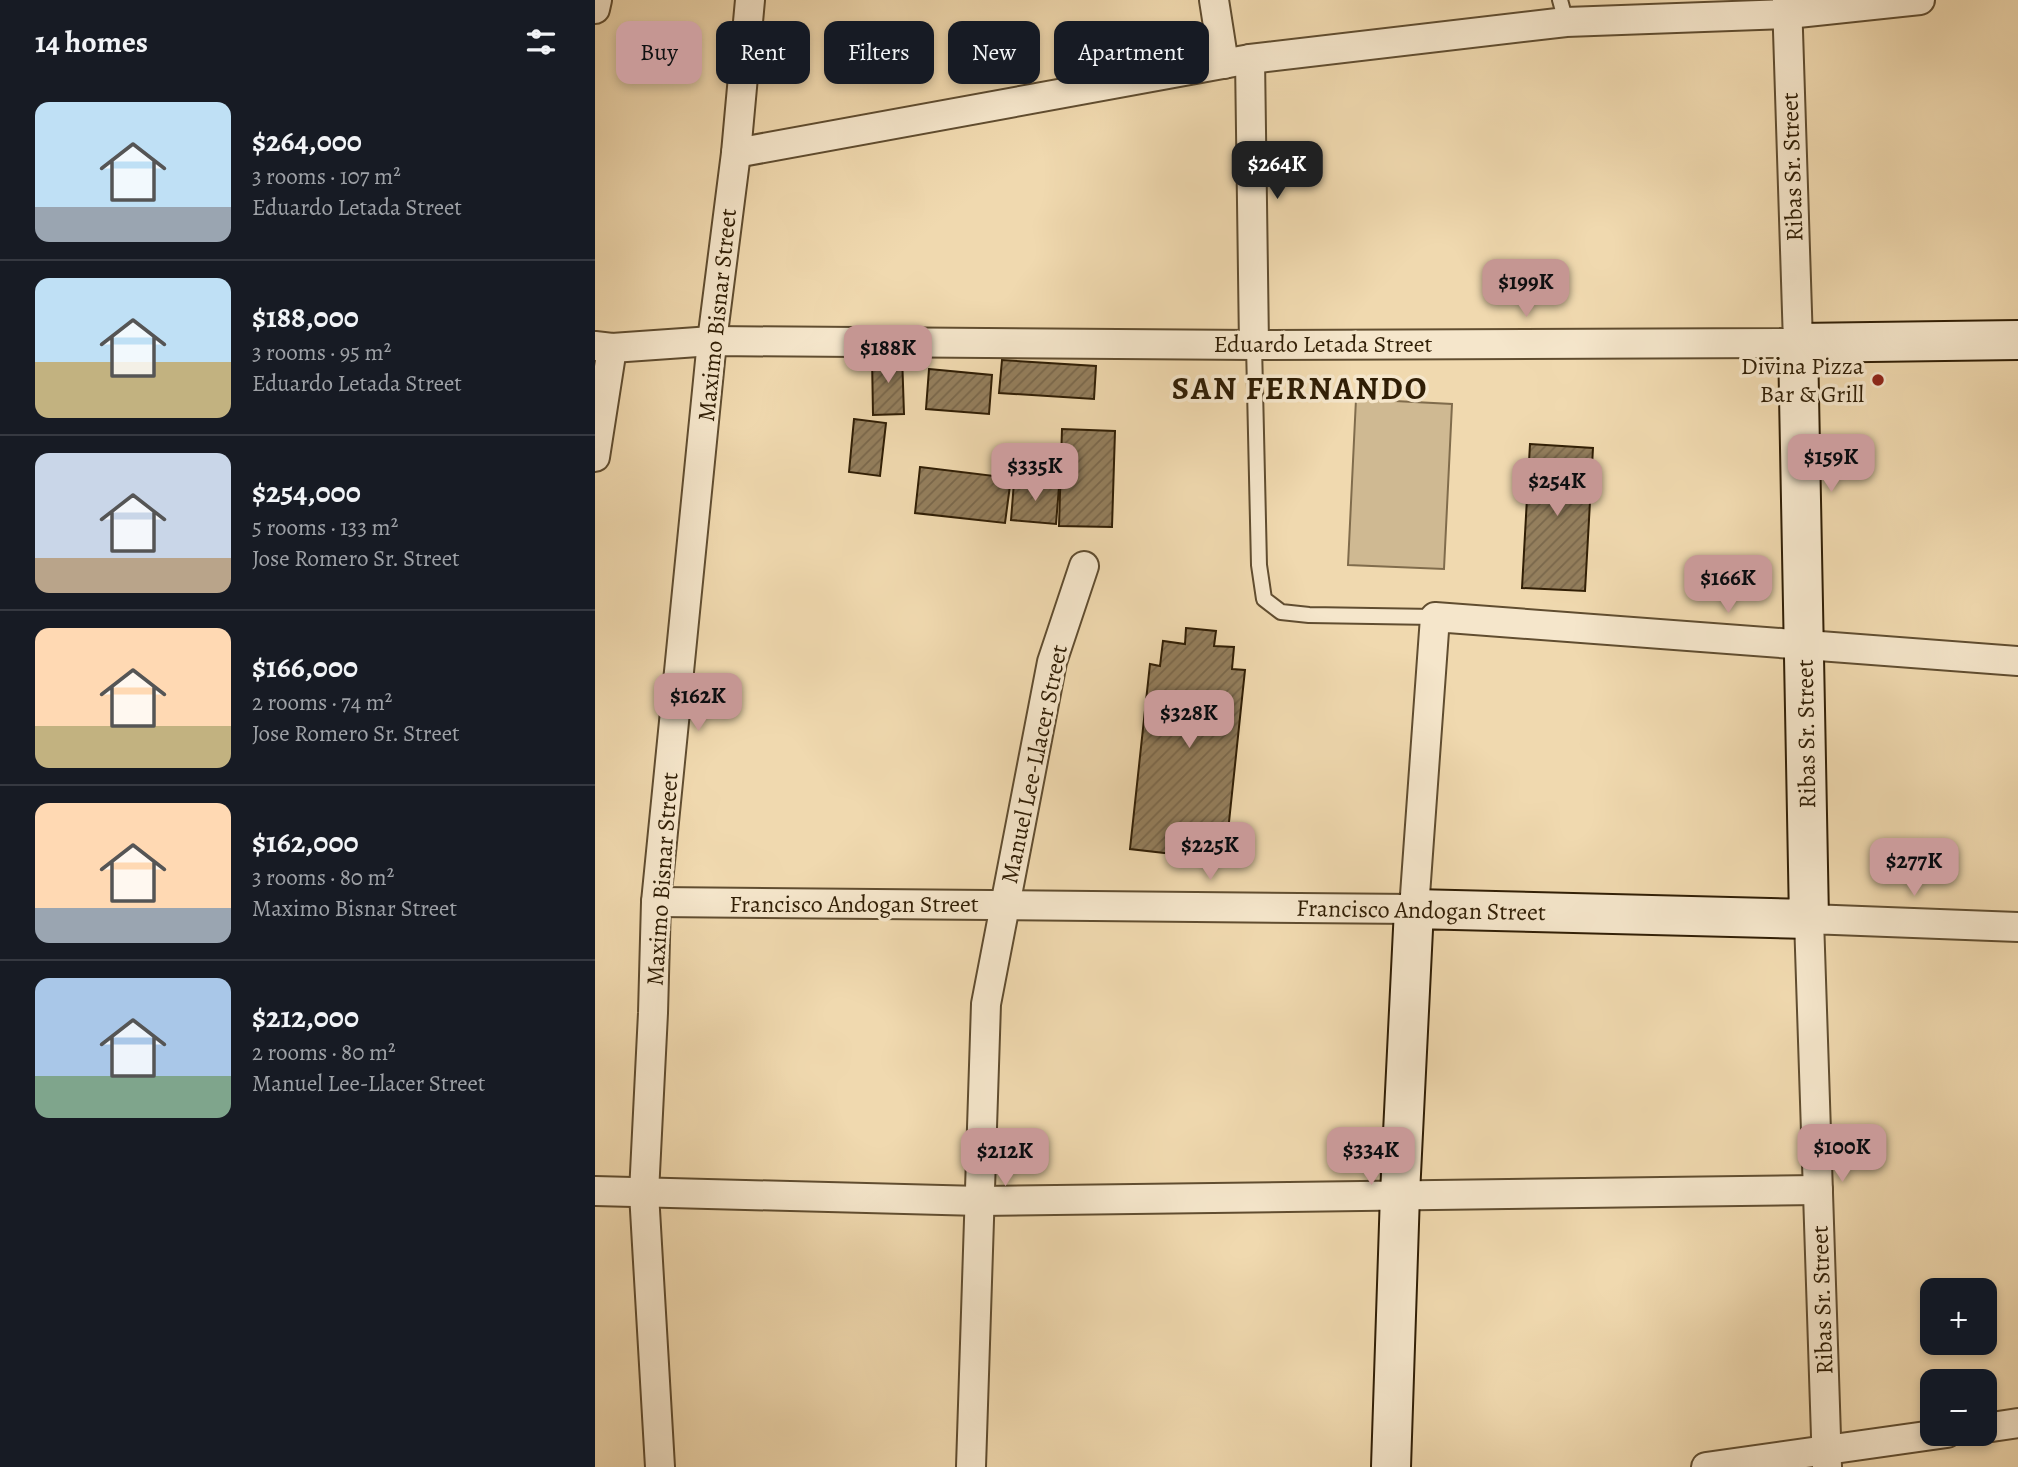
<!DOCTYPE html>
<html lang="en">
<head>
<meta charset="utf-8">
<style>
  body { margin:0; font-family:Alegreya,serif; background:#20242c; color:#f1f3f6; height:100vh; display:flex; flex-direction:column; font-size:26px; white-space:nowrap }
  * { box-sizing:border-box; margin:0 }
  p { font-size:23px; color:#9ea1a6 }
  .icon { flex:none; width:38px; height:38px; fill:none; stroke:currentColor; stroke-width:2; stroke-linecap:round; stroke-linejoin:round }
  .map { position:relative; flex:1; overflow:hidden }
  .sheet { display:flex; flex-direction:column; background:#171b24; width:595px }
  .sheet>* { flex:none }
  .hud { position:absolute; left:21px; top:21px; width:665px; height:63px; display:flex; gap:14px }
  .tools { position:absolute; left:1325px; top:1278px; display:grid; gap:14px }
  .tools a { display:grid; place-items:center; width:77px; height:77px; border-radius:14px; background:#171b24; box-shadow:0 4px 10px #0003; font-size:35px }
  .price { position:absolute; translate:-50% -60px; padding:0 16px; border-radius:14px; background:#c59692; color:#111; font-size:23px; line-height:46px; filter:drop-shadow(0 2px 4px #0008) }
  .price::after { content:''; position:absolute; left:50%; top:42px; width:21px; height:16px; margin-left:-10px; background:inherit; clip-path:polygon(0 0,100% 0,50% 100%) }
  .price.active { background:#222; color:#fff }
  ul { padding:0; list-style:none }
  li { display:flex; align-items:center; gap:21px; height:175px; padding:0 35px }
  li+li { border-top:2px solid #363941 }
  li span { display:grid; place-items:center; flex:none; width:196px; height:140px; border-radius:14px; color:#555 }
  li>.icon { margin-inline-start:auto }
  span .icon { width:84px; height:84px; fill:#fffc; stroke-width:1 }
  li b { font-size:30px }
  h2 { display:flex; justify-content:space-between; align-items:center; height:84px; padding:0 35px; font-size:30px }
  .tag { padding:0 24px; border-radius:14px; background:#171b24; box-shadow:0 4px 10px #0003; font-size:24px; line-height:63px }
  .tag.active { background:#c59692; color:#111 }
  main { display:flex; flex:1; min-height:0 }
  .map>svg:first-child { display:block }
  .grass { fill:#cfb992; stroke:#806c4c; stroke-width:2 }
  .building { fill:url(#building-hatch); stroke:#301e05; stroke-width:2 }
  .lines { fill:none; stroke-linecap:round; stroke-linejoin:round }
  .lane-casing { stroke:#604d30; stroke-width:18 }
  .street-casing { stroke:#604d30; stroke-width:32 }
  .secondary-casing { stroke:#301e05; stroke-width:42 }
  .lane { stroke:#f5e6cb; stroke-width:14 }
  .street { stroke:#f5e6cb; stroke-width:28 }
  .secondary { stroke:#f5e6cb; stroke-width:38 }
  .poi-dot { fill:#8f2418; stroke:#f5e6cb; stroke-width:2.5 }
  .labels { text-anchor:middle; dominant-baseline:central; stroke-width:7; stroke-linejoin:round; paint-order:stroke }
  .street-label { font-size:24px; fill:#301e05; stroke:#f5e6cb }
  .poi-label { font-size:24px; fill:#301e05; stroke:#f5e6cb; text-anchor:end }
  .district-label { font-size:32px; font-weight:bold; letter-spacing:2px; fill:#301e05; stroke:#f5e6cb }
</style>
</head>
<body>
<main>
<section class="sheet">
<h2>14 homes<svg class="icon" aria-label="filters" viewBox="0 0 24 24"><path d="M4 7h16M4 17h16"/><circle cx="9" cy="7" r="2"/><circle cx="15" cy="17" r="2"/></svg></h2>
<ul>
<li><span style="background:linear-gradient(#bfe0f5 75%,#9aa5b1 0)"><svg class="icon" aria-label="home" viewBox="0 0 24 24"><path d="M3 11l9-7 9 7M6 9v11h12V9"/></svg></span><div><b>$264,000</b><p>3 rooms · 107 m²</p><p>Eduardo Letada Street</p></div></li>
<li><span style="background:linear-gradient(#bfe0f5 60%,#c2b280 0)"><svg class="icon" aria-label="home" viewBox="0 0 24 24"><path d="M3 11l9-7 9 7M6 9v11h12V9"/></svg></span><div><b>$188,000</b><p>3 rooms · 95 m²</p><p>Eduardo Letada Street</p></div></li>
<li><span style="background:linear-gradient(#c9d6e8 75%,#b9a48a 0)"><svg class="icon" aria-label="home" viewBox="0 0 24 24"><path d="M3 11l9-7 9 7M6 9v11h12V9"/></svg></span><div><b>$254,000</b><p>5 rooms · 133 m²</p><p>Jose Romero Sr. Street</p></div></li>
<li><span style="background:linear-gradient(#ffd9b3 70%,#c2b280 0)"><svg class="icon" aria-label="home" viewBox="0 0 24 24"><path d="M3 11l9-7 9 7M6 9v11h12V9"/></svg></span><div><b>$166,000</b><p>2 rooms · 74 m²</p><p>Jose Romero Sr. Street</p></div></li>
<li><span style="background:linear-gradient(#ffd9b3 75%,#9aa5b1 0)"><svg class="icon" aria-label="home" viewBox="0 0 24 24"><path d="M3 11l9-7 9 7M6 9v11h12V9"/></svg></span><div><b>$162,000</b><p>3 rooms · 80 m²</p><p>Maximo Bisnar Street</p></div></li>
<li><span style="background:linear-gradient(#a9c7e8 70%,#7fa58c 0)"><svg class="icon" aria-label="home" viewBox="0 0 24 24"><path d="M3 11l9-7 9 7M6 9v11h12V9"/></svg></span><div><b>$212,000</b><p>2 rooms · 80 m²</p><p>Manuel Lee-Llacer Street</p></div></li>
</ul>
</section>
<div class="map">
<svg width="1423" height="1467" viewBox="0 0 1423 1467">
  <defs>
    <pattern id="building-hatch" width="6" height="6" patternUnits="userSpaceOnUse" patternTransform="scale(1.75)"><rect width="6" height="6" fill="#947f5d"/><path d="M-1 1l2-2M0 6l6-6M5 7l2-2" fill="none" stroke="#79674b"/></pattern>
  </defs>
  <rect width="100%" height="100%" fill="#f0d9af"/>
  <filter id="stains"><feTurbulence type="fractalNoise" baseFrequency=".00286" numOctaves="4"/><feColorMatrix values="0 0 0 0 .2 0 0 0 0 .09 0 0 0 0 .02 0 0 0 .5 -.17"/></filter>
  <radialGradient id="worn" r=".72"><stop offset=".6" stop-color="#630" stop-opacity="0"/><stop offset="1" stop-color="#630" stop-opacity=".3"/></radialGradient>
  <!-- grass -->
  <path class="grass" d="M761,399L857,404L849,569L753,565Z"/>
  <!-- building -->
  <g class="building">
    <path d="M307,355L309,414L278,415L277,356Z"/>
    <path d="M407,360L501,366L499,399L404,393Z"/>
    <path d="M334,369L397,375L394,414L331,409Z"/>
    <path d="M259,419L291,423L285,476L254,472Z"/>
    <path d="M467,429L520,431L517,527L464,526Z"/>
    <path d="M935,444L998,448L990,591L927,588Z"/>
    <path d="M325,467L416,478L410,523L320,513Z"/>
    <path d="M419,482L464,487L461,524L416,520Z"/>
    <path d="M591,628L621,631L619,646L639,647L637,669L650,670L630,860L535,849L555,664L565,666L568,641L590,644Z"/>
  </g>
  <g class="lines">
    <!-- lane casing -->
    <g class="lane-casing">
      <g id="lane">
        <path d="M965,0L971,22"/>
        <path d="M659,345L664,565L669,599L686,612L714,615L840,617"/>
      </g>
    </g>
    <!-- street casing -->
    <g class="street-casing">
      <g id="street">
        <path d="M619,0L629,64"/>
        <path d="M0,9L2,0"/>
        <path d="M655,59L659,345"/>
        <path d="M141,153L655,59L971,22L1193,14L1325,0"/>
        <path d="M0,346L17,348L117,341L659,345L1203,343L1192,0"/>
        <path d="M0,457L17,348"/>
        <path d="M61,902L819,909L840,617L1423,661"/>
        <path d="M0,1191L385,1201L1223,1190"/>
        <path d="M1390,1428L1423,1423"/>
        <path d="M65,1467L49,1193L58,1013L61,902L117,341L141,153L155,0"/>
        <path d="M376,1467L391,1004L457,662L489,566"/>
        <path d="M1111,1467L1352,1433"/>
        <path d="M1232,1467L1214,919L1423,927"/>
      </g>
    </g>
    <!-- secondary casing -->
    <g class="secondary-casing">
      <path id="secondary" d="M796,1467L805,1194L819,909L1214,919L1203,343L1423,340"/>
    </g>
    <!-- lane -->
    <use href="#lane" class="lane"/>
    <!-- street -->
    <use href="#street" class="street"/>
    <!-- secondary -->
    <use href="#secondary" class="secondary"/>
  </g>
  <!-- markers -->
  <circle class="poi-dot" cx="1283" cy="380" r="7"/>
  <g class="labels">
    <!-- street labels -->
    <g class="street-label">
      <text transform="translate(1197 167) rotate(-92)">Ribas Sr. Street</text>
      <text transform="translate(122 315) rotate(-84)">Maximo Bisnar Street</text>
      <text x="728" y="344">Eduardo Letada Street</text>
      <text transform="translate(1211 734) rotate(-91)">Ribas Sr. Street</text>
      <text transform="translate(439 764) rotate(-78)">Manuel Lee-Llacer Street</text>
      <text transform="translate(67 879) rotate(-86)">Maximo Bisnar Street</text>
      <text x="259" y="904">Francisco Andogan Street</text>
      <text transform="translate(826 910) rotate(1)">Francisco Andogan Street</text>
      <text transform="translate(1227 1300) rotate(-92)">Ribas Sr. Street</text>
    </g>
    <!-- poi labels -->
    <g class="poi-label">
      <text x="1269" y="366">Divina Pizza<tspan x="1269" dy="28">Bar &amp; Grill</tspan></text>
    </g>
    <!-- district labels -->
    <g class="district-label">
      <text x="705" y="388">SAN FERNANDO</text>
    </g>
  </g>
  <rect width="100%" height="100%" filter="url(#stains)"/>
  <rect width="100%" height="100%" fill="url(#worn)"/>
</svg>
<div class="tools">
<a>+</a>
<a>−</a>
</div>
<b class="price active" style="left:682px;top:201px">$264K</b>
<b class="price" style="left:931px;top:319px">$199K</b>
<b class="price" style="left:293px;top:385px">$188K</b>
<b class="price" style="left:1236px;top:494px">$159K</b>
<b class="price" style="left:440px;top:503px">$335K</b>
<b class="price" style="left:962px;top:518px">$254K</b>
<b class="price" style="left:1133px;top:615px">$166K</b>
<b class="price" style="left:103px;top:733px">$162K</b>
<b class="price" style="left:594px;top:750px">$328K</b>
<b class="price" style="left:615px;top:882px">$225K</b>
<b class="price" style="left:1319px;top:898px">$277K</b>
<b class="price" style="left:1247px;top:1184px">$100K</b>
<b class="price" style="left:776px;top:1187px">$334K</b>
<b class="price" style="left:410px;top:1188px">$212K</b>
<div class="hud">
<a class="tag active">Buy</a>
<a class="tag">Rent</a>
<a class="tag">Filters</a>
<a class="tag">New</a>
<a class="tag">Apartment</a>
</div>
</div>
</main>
</body>
</html>
